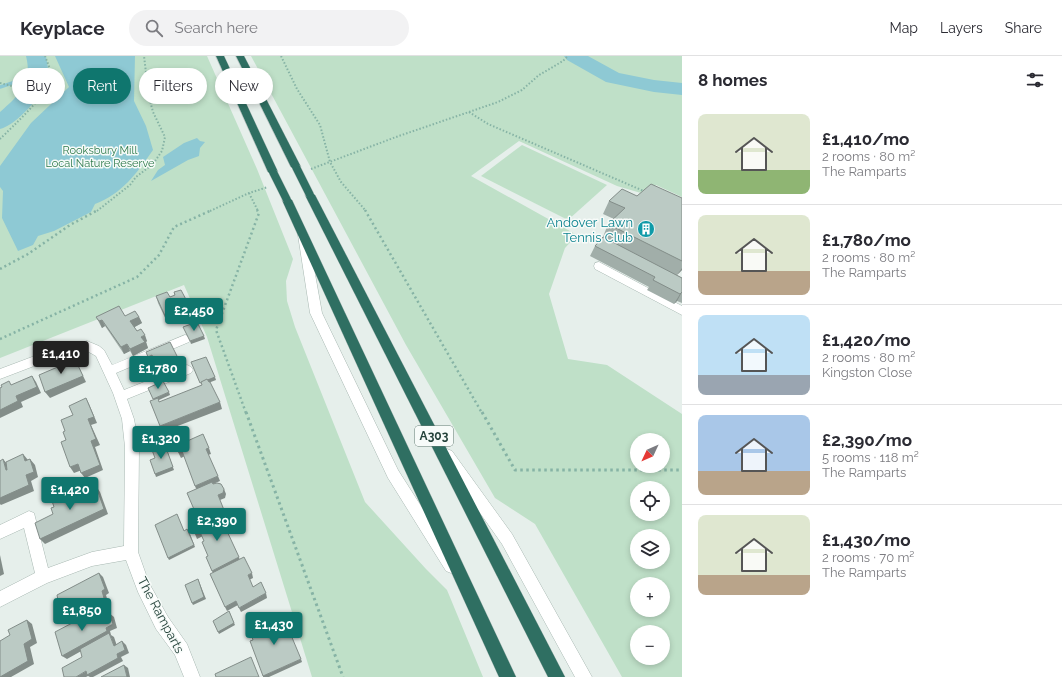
<!DOCTYPE html>
<html lang="en">
<head>
<meta charset="utf-8">
<style>
  body { margin:0; font-family:Raleway,sans-serif; background:#f2f2f3; color:#2b2b33; height:100vh; display:flex; flex-direction:column; font-size:15px; white-space:nowrap }
  * { box-sizing:border-box; margin:0 }
  p { font-size:13px; color:#7c7c81 }
  .icon { flex:none; width:22px; height:22px; fill:none; stroke:currentColor; stroke-width:2; stroke-linecap:round; stroke-linejoin:round }
  .map { position:relative; flex:1; overflow:hidden }
  .details { display:flex; flex-direction:column; background:#fff; width:380px }
  .details>* { flex:none }
  .guide { position:absolute; left:12px; top:12px; width:380px; height:36px; display:flex; gap:8px }
  .needle { width:26px; rotate:226deg }
  .buttons { position:absolute; left:630px; top:377px; display:grid; gap:8px }
  .buttons a { display:grid; place-items:center; width:40px; height:40px; border-radius:50%; background:#fff; box-shadow:0 2px 6px #0003; font-size:20px }
  .price { position:absolute; translate:-50% -34px; padding:0 9px; border-radius:4px; background:#0f766e; color:#fff; font-size:13px; line-height:26px; filter:drop-shadow(0 1px 2px #0008) }
  .price::after { content:''; position:absolute; left:50%; top:24px; width:12px; height:9px; margin-left:-6px; background:inherit; clip-path:polygon(0 0,100% 0,50% 100%) }
  .price.active { background:#222; color:#fff }
  ul { padding:0; list-style:none }
  li { display:flex; align-items:center; gap:12px; height:100px; padding:0 16px }
  li+li { border-top:1px solid #e1e1e2 }
  li span { display:grid; place-items:center; flex:none; width:112px; height:80px; border-radius:8px; color:#555 }
  li>.icon { margin-inline-start:auto }
  span .icon { width:48px; height:48px; fill:#fffc; stroke-width:1 }
  li b { font-size:17px }
  h2 { display:flex; justify-content:space-between; align-items:center; height:48px; padding:0 16px; font-size:17px }
  .pill { padding:0 14px; border-radius:18px; background:#fff; box-shadow:0 2px 6px #0003; font-size:14px; line-height:36px }
  .pill.active { background:#0f766e; color:#fff }
  header { display:flex; align-items:center; gap:24px; box-sizing:border-box; height:56px; padding:0 20px; background:#fff; border-bottom:1px solid #e1e1e2 }
  header strong { font-size:19px }
  nav { display:flex; gap:22px; margin-inline-start:auto; font-size:14px }
  .search { width:280px; height:36px; background:#f2f2f3; display:flex; align-items:center; gap:10px; box-sizing:border-box; padding:0 14px; border-radius:22px; color:#7c7c81; font-size:15px }
  main { display:flex; flex:1; min-height:0 }
  .map>svg:first-child { display:block }
  .green { fill:#bfe0c8; fill-rule:evenodd }
  .water { fill:#8ec9d4 }
  .lines { fill:none; stroke-linecap:round; stroke-linejoin:round }
  .stream { stroke:#8ec9d4; stroke-width:3.5 }
  .river { fill:#8ec9d4; fill-rule:evenodd }
  .minor-casing { stroke:#a8b8b2; stroke-width:1 }
  .highway-casing { stroke:#c2cac8; stroke-width:1 }
  .path-far2 { stroke:#86b3a5; stroke-width:2; stroke-dasharray:1.5 2; stroke-linecap:butt }
  .path-far1 { stroke:#86b3a5; stroke-width:2.5; stroke-dasharray:2 3; stroke-linecap:butt }
  .path { stroke:#86b3a5; stroke-width:3; stroke-dasharray:2.5 3.5; stroke-linecap:butt }
  .minor { fill:#fff; fill-rule:evenodd }
  .highway { fill:#2f6f62; fill-rule:evenodd }
  .highway-bridge-casing { stroke:#c2cac8; stroke-width:9; stroke-linecap:butt }
  .highway-bridge { stroke:#2f6f62; stroke-width:8 }
  .wall { fill:#a1aea9 }
  .shaded-wall { fill:#838d89 }
  .building { fill:#bbcac4; stroke:#838d89 }
  .labels { text-anchor:middle; dominant-baseline:central; stroke-width:3; stroke-linejoin:round; paint-order:stroke }
  .far-park-label { font-size:11px; fill:#2d7a4b; stroke:#f7fbf9 }
  .shield { fill:#f7fbf9; stroke:#637a73; stroke-width:1 }
  .shield-label { font-size:12px; font-weight:bold; fill:#24423a }
  .culture-label { font-size:13px; fill:#0d838f; stroke:#f7fbf9; text-anchor:end }
  .street-label { font-size:13px; fill:#24423a; stroke:#f7fbf9 }
</style>
</head>
<body>
<header>
<strong>Keyplace</strong>
<div class="search"><svg class="icon" aria-label="search" viewBox="0 0 24 24"><circle cx="10" cy="10" r="6"/><path d="M15 15l6 6"/></svg>Search here</div>
<nav><a>Map</a><a>Layers</a><a>Share</a></nav>
</header>
<main>
<div class="map">
<svg width="682" height="621" viewBox="0 0 682 621">
  <rect width="100%" height="100%" fill="#e6efeb"/>
  <!-- green -->
  <g class="green">
    <path d="M0,0H207L257,113L293,203L286,225L287,245L295,271L365,446L426,513L447,534L483,621H312L207,281L184,229L0,302Z"/>
    <path d="M251,0H682V141L656,129L648,137H641L617,130L519,85L471,120L577,179L565,192L549,238L568,303L607,309L682,358V621H622L535,468L495,442L406,289ZM637,384H663V410H637ZM637,432H663V458H637ZM637,480H663V506H637ZM637,528H663V554H637ZM637,576H663V602H637Z"/>
    <path d="M522,89L607,129L568,164L481,120Z"/>
  </g>
  <!-- water -->
  <g class="water">
    <path d="M55,0H135L134,45L146,70L153,94C137,117 122,138 95,148L91,156L54,175L38,180L33,189L18,195L2,162L3,135L0,131V110L31,67L69,31Z"/>
    <path d="M197,82L200,85L205,86L200,92L199,100L188,104L151,125L158,114L165,109L163,101L184,87Z"/>
  </g>
  <g class="lines">
    <!-- stream -->
    <path class="stream" d="M0,31L39,18"/>
    <!-- river -->
    <g class="river">
      <path d="M26,0H46C47,7 49,14 48,22C43,39 17,69 0,73V56C19,39 33,28 26,0Z"/>
      <path d="M564,0H588L619,17L654,24L682,27V39L654,36L606,26L567,4Z"/>
    </g>
    <!-- minor casing -->
    <g class="minor-casing">
      <g id="minor">
        <path d="M303,176L308,179L322,257L398,414L456,505L458,510L456,515L451,517L446,515L388,422L310,257L298,179Z"/>
        <path d="M599,206L682,250V259L595,213L594,210L595,207Z"/>
        <path d="M185,279L189,280L191,283L189,286L116,317L124,334L187,309L191,311L193,314L191,317L127,343L134,363L139,391L138,496L149,527L168,561L187,588L200,621H184L175,599L156,573L138,536L126,504L92,510L47,527L0,551V535L35,517L24,472L0,483V469L29,455L34,457L48,512L92,496L124,490L125,391L122,363L113,337L96,300L87,295L42,307L0,323V313L40,298L87,285L99,290L104,294L112,309Z"/>
        <path d="M447,393L452,395L512,478L592,621H575L502,488L442,403L440,399L442,395Z"/>
      </g>
    </g>
    <!-- highway casing -->
    <g class="highway-casing">
      <g id="highway">
        <path d="M216,0H224L278,116L276,118L273,119L268,116Z"/>
        <path d="M236,0H244L301,111L299,113L296,114L291,111Z"/>
        <path d="M310,136L315,139L565,621H548L305,139Z"/>
        <path d="M287,141L292,144L516,621H499L282,144Z"/>
      </g>
    </g>
    <!-- path-far2 -->
    <g class="path-far2">
      <path d="M281,0L297,33L320,69L330,106L341,126L366,155"/>
      <path d="M0,27L12,30L49,28"/>
      <path d="M469,56L488,68L646,136"/>
      <path d="M0,83C12,71 47,39 50,24C52,16 48,8 45,0"/>
      <path d="M311,113L396,81L498,46L522,34L539,19L563,5L568,0"/>
      <path d="M249,137L258,155"/>
      <path d="M97,155L130,129L136,121L153,108L162,95L165,81L153,56L149,41L144,0"/>
      <path d="M210,155L249,137L268,131"/>
    </g>
    <!-- path-far1 -->
    <g class="path-far1">
      <path d="M365,154L482,357"/>
      <path d="M0,213L28,198L70,169L98,154"/>
      <path d="M0,283L137,221L159,199L174,171L212,154"/>
      <path d="M246,357L216,274L259,157L257,154"/>
    </g>
    <!-- path -->
    <g class="path">
      <path d="M246,356L343,621"/>
      <path d="M482,356L515,414H682"/>
    </g>
    <!-- minor -->
    <use href="#minor" class="minor"/>
    <!-- highway -->
    <use href="#highway" class="highway"/>
    <!-- highway-bridge casing -->
    <g class="highway-bridge-casing">
      <g id="highway-bridge">
        <path d="M296,111L310,139"/>
        <path d="M273,116L287,144"/>
      </g>
    </g>
    <!-- highway-bridge -->
    <use href="#highway-bridge" class="highway-bridge"/>
  </g>
  <!-- wall -->
  <g class="wall">
    <path d="M637,140L682,142V214L677,219L682,222V247L677,245L674,248L647,234L649,231L590,200L595,190L603,181L608,168L614,163L603,158L609,145Z"/>
    <path d="M174,236L191,253L193,259L168,268L158,247L156,240L170,241L175,240Z"/>
    <path d="M125,260L139,261L142,267L134,271L137,275L147,285L146,286L148,292L133,300L130,295L124,298L105,270L102,272L96,261Z"/>
  </g>
  <!-- shaded-wall -->
  <g class="shaded-wall">
    <path d="M682,212V214L677,219Z"/>
    <path d="M682,236L677,245L674,248L680,238Z"/>
    <path d="M191,253L193,259L168,268L166,262Z"/>
    <path d="M139,261L142,267L133,272L130,265Z"/>
    <path d="M102,264L105,270L102,272L99,265Z"/>
    <path d="M145,279L147,285L146,286L148,292L133,300L130,293L141,281Z"/>
    <path d="M204,280L205,283L191,288L190,285Z"/>
    <path d="M127,288L130,295L124,298L121,291Z"/>
    <path d="M152,299L155,306L151,307L148,301Z"/>
    <path d="M74,301L86,326L50,342L45,336Z"/>
    <path d="M180,306L182,312L157,322L154,316Z"/>
    <path d="M32,320L36,326L41,337L21,346L23,351L0,362V354L16,340Z"/>
    <path d="M215,321L216,324L203,329L201,326Z"/>
    <path d="M169,336L170,339L159,344L153,343Z"/>
    <path d="M86,342L89,348L97,367L91,369L100,389L95,391L103,414L85,422L81,417L91,385L88,363Z"/>
    <path d="M220,346L222,353L162,376L160,370Z"/>
    <path d="M166,392L174,414L156,421L155,418Z"/>
    <path d="M209,392L211,398L208,399L206,393Z"/>
    <path d="M182,395L185,400L181,402L178,396Z"/>
    <path d="M23,398L28,404L25,405Z"/>
    <path d="M3,403L8,409L11,420L6,414Z"/>
    <path d="M30,403L35,409L38,421L31,425L34,435L1,449L0,448V442L26,419Z"/>
    <path d="M78,408L82,414L74,417L70,411Z"/>
    <path d="M218,420L220,425L197,435L195,430Z"/>
    <path d="M96,430L100,436L108,458L45,488L40,483Z"/>
    <path d="M224,433L226,438L225,442L220,444L218,439Z"/>
    <path d="M65,435L69,440L72,449L68,444Z"/>
    <path d="M224,454L226,459L201,470L199,465Z"/>
    <path d="M230,472L232,477L228,478L226,473Z"/>
    <path d="M189,475L195,491L169,504L168,502Z"/>
    <path d="M200,476L203,480L197,483L195,478Z"/>
    <path d="M0,499L4,518L0,520Z"/>
    <path d="M239,501L240,505L214,519L212,515Z"/>
    <path d="M99,517L103,521L109,537L106,539L108,546L83,559L85,564L73,571L68,567L79,556L102,535Z"/>
    <path d="M252,517L253,522L249,524L248,519Z"/>
    <path d="M198,523L206,543L193,549L192,547Z"/>
    <path d="M266,537L267,542L241,556L239,552Z"/>
    <path d="M236,545L238,549L227,555L225,551Z"/>
    <path d="M95,555L99,558L102,567L98,563Z"/>
    <path d="M229,555L235,569L219,578L218,576Z"/>
    <path d="M109,557L114,561L117,572L110,575L111,579L114,581L118,593L114,590L110,579L67,603L62,600L106,572Z"/>
    <path d="M27,564L32,568L37,587L30,591L34,608L11,621H0L24,588Z"/>
    <path d="M122,585L126,589L129,597L121,601L123,605L93,621H90L88,620L86,621H76L117,598Z"/>
    <path d="M301,603L302,606L269,621H263V620Z"/>
    <path d="M124,609L128,612L130,621H127Z"/>
  </g>
  <!-- building -->
  <g class="building">
    <path d="M651,128L682,142V205L608,168L625,152L609,145L622,133L637,140Z"/>
    <path d="M603,181L682,222V236L680,238L653,224L655,221L595,190Z"/>
    <path d="M181,234L191,253L166,262L156,240L167,236L170,241L175,239L174,236Z"/>
    <path d="M119,250L125,260L135,255L139,261L130,265L137,275L141,273L145,279L141,281L145,286L130,293L127,288L121,291L102,264L99,265L96,261Z"/>
    <path d="M197,266L204,280L190,285L183,271Z"/>
    <path d="M170,286L180,306L154,316L152,310L156,309L152,299L148,301L146,296Z"/>
    <path d="M74,301L83,320L45,336L39,319L67,307L66,305Z"/>
    <path d="M206,301L215,321L200,327L191,306Z"/>
    <path d="M32,320L37,331L16,340L18,345L0,354V332L2,331L1,329L9,325L11,329Z"/>
    <path d="M207,323L209,326H210L220,346L160,370L150,345L158,342L159,346L202,329L201,326Z"/>
    <path d="M163,325L169,336L153,343L148,332Z"/>
    <path d="M86,342L94,361L88,363L96,383L91,385L100,409L81,417L78,408L70,411L61,386L66,384L63,376L65,375L61,364L73,359L69,350Z"/>
    <path d="M203,378L209,392L206,393L218,420L195,430L182,395L178,396L176,390Z"/>
    <path d="M165,389L173,411L155,418L150,404L155,402L152,394Z"/>
    <path d="M23,398L25,405L30,403L34,416L26,419L29,429L0,442V405L3,403L6,414H7L6,406Z"/>
    <path d="M212,426L213,428L217,427L221,428L224,433L223,437L218,439L224,454L199,465L187,437Z"/>
    <path d="M96,430L104,453L40,483L35,467L53,458L51,452L54,451L51,442L65,435L68,444Z"/>
    <path d="M177,458L184,475L187,473L194,489L168,502L155,469Z"/>
    <path d="M223,458L230,472L226,473L239,501L212,515L206,501L208,500L202,486L204,485L200,476L195,478L193,473Z"/>
    <path d="M244,501L252,517L248,519L253,531L261,526L266,537L239,552L236,545L225,551L210,518Z"/>
    <path d="M99,517L105,533L102,535L104,542L79,556L80,560L68,567L62,549H59L57,539Z"/>
    <path d="M198,523L204,541L192,547L185,529Z"/>
    <path d="M95,555L98,563L109,557L113,568L106,572L107,575L62,600L55,576Z"/>
    <path d="M229,555L234,567L218,576L213,565Z"/>
    <path d="M283,560L301,603L263,620L250,585L253,584L250,575Z"/>
    <path d="M27,564L32,583L24,588L28,605L0,621V585L10,579L8,574Z"/>
    <path d="M109,577L114,590L122,585L125,594L117,598L118,602L87,619L86,615L76,621H64L62,612L82,601L80,593Z"/>
    <path d="M251,601L259,621H216L215,618Z"/>
    <path d="M124,609L127,621H101Z"/>
  </g>
  <!-- icons -->
  <defs>
    <g id="building-disc" transform="scale(0.9)"><circle r="9.5" fill="#0f9aa8" stroke="#f7fbf9"/><path d="M-4-6H4V6H1V3H-1V6H-4ZM-2.5-4.3h1.7v1.8h-1.7ZM.8-4.3h1.7v1.8H.8ZM-2.5-1h1.7V.8h-1.7ZM.8-1h1.7V.8H.8Z" fill="#fff"/></g>
  </defs>
  <g fill-rule="evenodd">
    <use href="#building-disc" x="646" y="173"/>
  </g>
  <g class="labels">
    <!-- far-park labels -->
    <g class="far-park-label">
      <text x="100" y="94">Rooksbury Mill<tspan x="100" dy="13">Local Nature Reserve</tspan></text>
    </g>
    <!-- shield labels -->
    <rect class="shield" x="415" y="370" width="38" height="20" rx="3"/>
    <g class="shield-label">
      <text x="434" y="380">A303</text>
    </g>
    <!-- culture labels -->
    <g class="culture-label">
      <text x="633" y="166">Andover Lawn<tspan x="633" dy="15">Tennis Club</tspan></text>
    </g>
    <!-- street labels -->
    <g class="street-label">
      <text transform="translate(161 559) rotate(62)">The Ramparts</text>
    </g>
  </g>
</svg>
<div class="buttons">
<a><svg class="needle" viewBox="-14 -14 28 28"><path d="M0-13l5 13h-10z" fill="#e53935"/><path d="M0 13l5-13h-10z" fill="#7c7c81"/></svg></a>
<a><svg class="icon" aria-label="locate" viewBox="0 0 24 24"><circle cx="12" cy="12" r="6"/><path d="M12 2v4M12 18v4M2 12h4M18 12h4"/></svg></a>
<a><svg class="icon" aria-label="layers" viewBox="0 0 24 24"><path d="M12 4l9 5-9 5-9-5zM3 14l9 5 9-5"/></svg></a>
<a>+</a>
<a>−</a>
</div>
<b class="price" style="left:194px;top:276px">£2,450</b>
<b class="price active" style="left:61px;top:319px">£1,410</b>
<b class="price" style="left:158px;top:334px">£1,780</b>
<b class="price" style="left:161px;top:404px">£1,320</b>
<b class="price" style="left:70px;top:455px">£1,420</b>
<b class="price" style="left:217px;top:486px">£2,390</b>
<b class="price" style="left:82px;top:576px">£1,850</b>
<b class="price" style="left:274px;top:590px">£1,430</b>
<div class="guide">
<a class="pill">Buy</a>
<a class="pill active">Rent</a>
<a class="pill">Filters</a>
<a class="pill">New</a>
</div>
</div>
<section class="details">
<h2>8 homes<svg class="icon" aria-label="filters" viewBox="0 0 24 24"><path d="M4 7h16M4 17h16"/><circle cx="9" cy="7" r="2"/><circle cx="15" cy="17" r="2"/></svg></h2>
<ul>
<li><span style="background:linear-gradient(#dfe7d0 70%,#8fb573 0)"><svg class="icon" aria-label="home" viewBox="0 0 24 24"><path d="M3 11l9-7 9 7M6 9v11h12V9"/></svg></span><div><b>£1,410/mo</b><p>2 rooms · 80 m²</p><p>The Ramparts</p></div></li>
<li><span style="background:linear-gradient(#dfe7d0 70%,#b9a48a 0)"><svg class="icon" aria-label="home" viewBox="0 0 24 24"><path d="M3 11l9-7 9 7M6 9v11h12V9"/></svg></span><div><b>£1,780/mo</b><p>2 rooms · 80 m²</p><p>The Ramparts</p></div></li>
<li><span style="background:linear-gradient(#bfe0f5 75%,#9aa5b1 0)"><svg class="icon" aria-label="home" viewBox="0 0 24 24"><path d="M3 11l9-7 9 7M6 9v11h12V9"/></svg></span><div><b>£1,420/mo</b><p>2 rooms · 80 m²</p><p>Kingston Close</p></div></li>
<li><span style="background:linear-gradient(#a9c7e8 70%,#b9a48a 0)"><svg class="icon" aria-label="home" viewBox="0 0 24 24"><path d="M3 11l9-7 9 7M6 9v11h12V9"/></svg></span><div><b>£2,390/mo</b><p>5 rooms · 118 m²</p><p>The Ramparts</p></div></li>
<li><span style="background:linear-gradient(#dfe7d0 75%,#b9a48a 0)"><svg class="icon" aria-label="home" viewBox="0 0 24 24"><path d="M3 11l9-7 9 7M6 9v11h12V9"/></svg></span><div><b>£1,430/mo</b><p>2 rooms · 70 m²</p><p>The Ramparts</p></div></li>
</ul>
</section>
</main>
</body>
</html>
